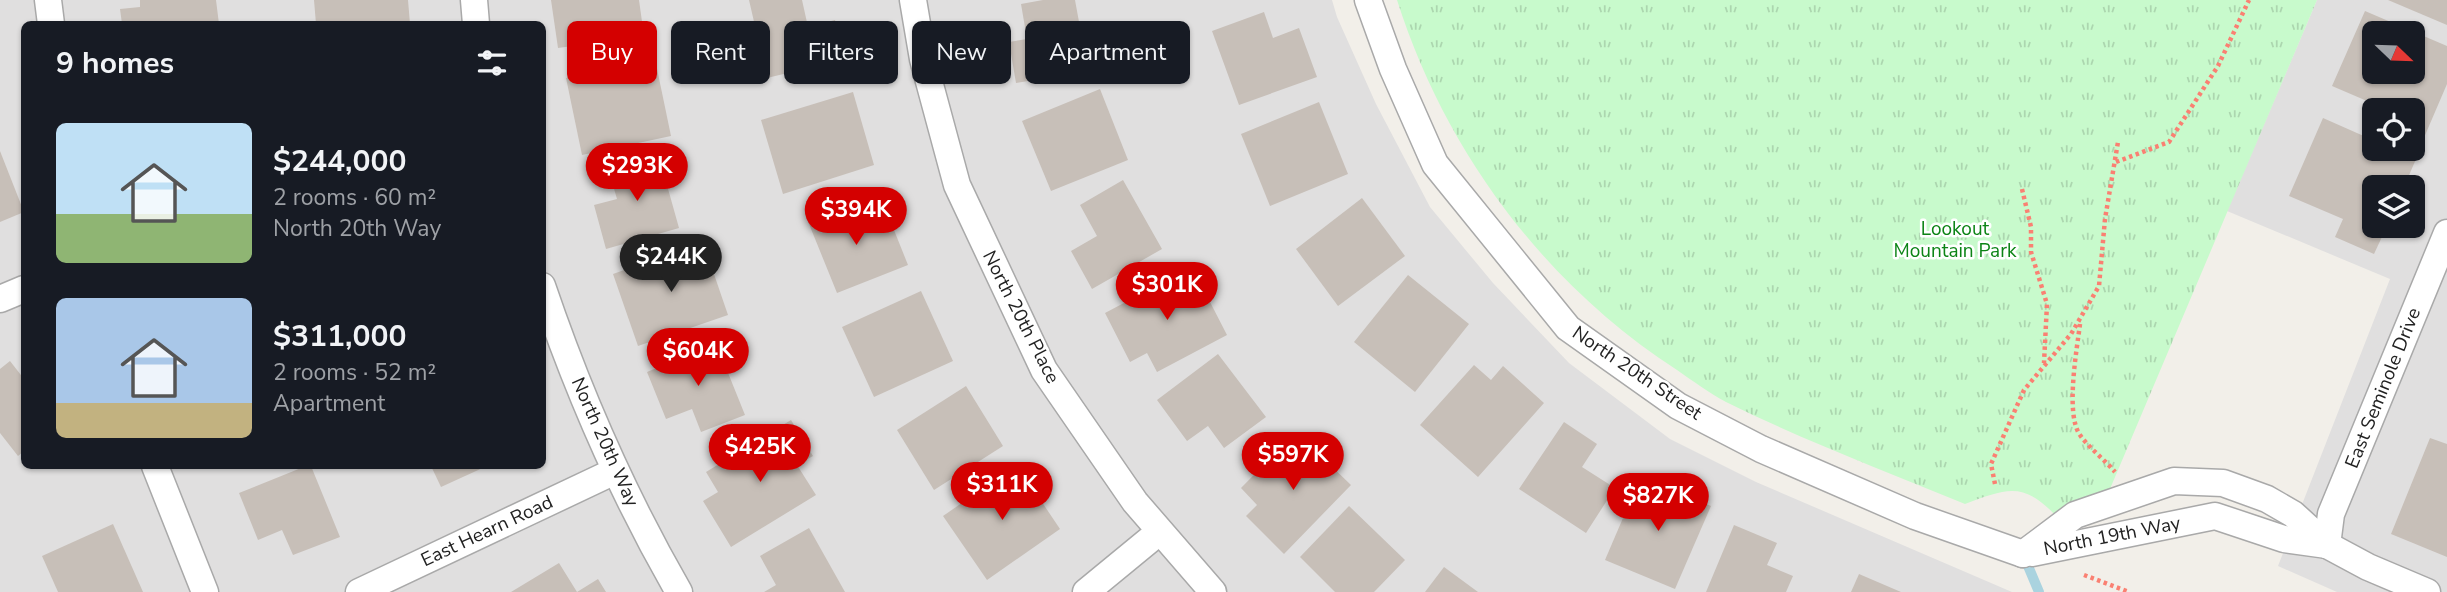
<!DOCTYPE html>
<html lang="en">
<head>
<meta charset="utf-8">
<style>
  body { margin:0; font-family:"Nunito Sans",sans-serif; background:#242831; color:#f1f3f6; height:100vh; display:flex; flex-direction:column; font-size:26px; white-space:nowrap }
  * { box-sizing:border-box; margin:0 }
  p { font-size:23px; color:#9ea1a6 }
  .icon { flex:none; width:38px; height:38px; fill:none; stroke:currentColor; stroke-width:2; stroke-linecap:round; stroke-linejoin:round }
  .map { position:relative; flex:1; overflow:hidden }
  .drawer { position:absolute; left:21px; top:21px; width:525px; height:448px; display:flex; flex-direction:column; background:#171b24; border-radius:10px; box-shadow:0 2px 5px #0004 }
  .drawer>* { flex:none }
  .banner { position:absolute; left:567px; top:21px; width:665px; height:63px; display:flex; gap:14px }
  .needle { width:46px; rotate:113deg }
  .fabs { position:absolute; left:2362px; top:21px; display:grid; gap:14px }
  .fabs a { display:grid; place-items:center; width:63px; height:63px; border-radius:10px; background:#171b24; box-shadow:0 2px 5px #0004; font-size:35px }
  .price { position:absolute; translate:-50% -60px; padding:0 16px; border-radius:24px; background:#d40000; color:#fff; font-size:23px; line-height:46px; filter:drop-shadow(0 2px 4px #0008) }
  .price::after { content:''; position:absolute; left:50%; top:42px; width:21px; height:16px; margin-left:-10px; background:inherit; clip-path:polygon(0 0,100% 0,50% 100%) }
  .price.on { background:#222; color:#fff }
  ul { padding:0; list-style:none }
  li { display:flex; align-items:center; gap:21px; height:175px; padding:0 35px }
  li span { display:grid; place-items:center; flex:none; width:196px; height:140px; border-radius:10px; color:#555 }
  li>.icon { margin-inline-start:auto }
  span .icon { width:84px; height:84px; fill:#fffc; stroke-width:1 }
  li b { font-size:30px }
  h2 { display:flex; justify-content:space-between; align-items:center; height:84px; padding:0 35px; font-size:30px }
  .pill { padding:0 24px; border-radius:10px; background:#171b24; box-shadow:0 2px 5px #0004; font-size:24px; line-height:63px }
  .pill.on { background:#d40000; color:#fff }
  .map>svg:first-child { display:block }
  .residential { fill:#e0dfdf; fill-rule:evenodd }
  .park { fill:url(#park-tufts) }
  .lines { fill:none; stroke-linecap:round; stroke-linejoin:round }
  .stream { stroke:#aad3df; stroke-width:10 }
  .building { fill:#c7bfb8; fill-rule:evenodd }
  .street-casing { stroke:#a9a9a9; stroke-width:29 }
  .path { stroke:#fa8072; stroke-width:4.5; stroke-dasharray:3.5 3.5; stroke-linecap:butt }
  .street { stroke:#fff; stroke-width:26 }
  .labels { text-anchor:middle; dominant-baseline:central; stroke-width:5; stroke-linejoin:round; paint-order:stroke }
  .park-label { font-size:19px; fill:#0c8416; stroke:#fff }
  .street-label { font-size:19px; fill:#222; stroke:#fff }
</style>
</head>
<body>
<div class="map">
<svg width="2447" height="592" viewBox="0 0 2447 592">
  <defs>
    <pattern id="park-tufts" width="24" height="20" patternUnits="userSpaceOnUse" patternTransform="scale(1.75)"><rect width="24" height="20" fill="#c8facc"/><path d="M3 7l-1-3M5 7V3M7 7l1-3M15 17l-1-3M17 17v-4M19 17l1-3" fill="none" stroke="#acd6af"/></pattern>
  </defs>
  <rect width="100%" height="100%" fill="#f2efe9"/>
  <!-- residential -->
  <g class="residential">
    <path d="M0,0H1332L1337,17L1376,104L1430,207L1493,283L1569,363L1670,439L1756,482L2012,592H0ZM24,24H542V466H24Z"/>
    <path d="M2317,0H2447V592H2337L2278,566L2390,279L2227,211ZM2375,33H2413V72H2375ZM2375,110H2413V149H2375ZM2375,187H2413V226H2375Z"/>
  </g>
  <!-- park -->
  <path class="park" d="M1397,0H2317L2107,496L2058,518C2024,481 2008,488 1965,504C1885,471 1803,440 1726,402C1709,393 1693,381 1677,370C1544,284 1445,151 1397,0Z"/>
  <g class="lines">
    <!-- stream -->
    <path class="stream" d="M2023,554L2039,592"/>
  </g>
  <!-- building -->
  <g class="building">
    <path d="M140,0H216L219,24H122L120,9L140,7Z"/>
    <path d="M314,0H408L410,24H316Z"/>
    <path d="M551,0H639L644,36L558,48Z"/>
    <path d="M749,0H802L808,27L835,20L845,59L767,78Z"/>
    <path d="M1043,0H1075L1088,71L1016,83L1009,42L1027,39L1021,4Z"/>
    <path d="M2388,0H2447V25Z"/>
    <path d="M2365,11L2447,46V84L2420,147L2413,144V110H2388L2332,86ZM2375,33H2413V72H2375Z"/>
    <path d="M1264,12L1273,38L1299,28L1317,77L1239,105L1212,31Z"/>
    <path d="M655,59L671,136L582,155L566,78Z"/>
    <path d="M1100,89L1128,160L1051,191L1022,121Z"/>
    <path d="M853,92L874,165L783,194L761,120Z"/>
    <path d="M1319,102L1348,174L1270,206L1241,134Z"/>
    <path d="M2323,118L2375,141V149H2392L2416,159L2404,187H2375V226H2387L2374,254L2335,237L2343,219L2289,196Z"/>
    <path d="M0,151L24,212L0,222Z"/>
    <path d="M658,153L679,228L606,249L594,205L617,199L608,168Z"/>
    <path d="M1123,180L1162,249L1092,289L1071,251L1097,236L1080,205Z"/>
    <path d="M1362,198L1405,256L1338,306L1296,249Z"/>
    <path d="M850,201L861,227L888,215L908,265L837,293L807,219Z"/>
    <path d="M703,242L728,315L638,346L613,274Z"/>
    <path d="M1192,267L1227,335L1157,372L1147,353L1130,362L1105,313Z"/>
    <path d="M1408,275L1469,324L1415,392L1354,342Z"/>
    <path d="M921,291L953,361L874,397L842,327Z"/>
    <path d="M716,343L745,415L701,432L692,409L666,419L647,372Z"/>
    <path d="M1218,354L1266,417L1224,448L1208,426L1187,441L1157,400Z"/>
    <path d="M10,361L24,379V451L18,456L0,433V369Z"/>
    <path d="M1474,365L1491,380L1503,366L1544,403L1478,477L1420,425Z"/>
    <path d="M966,386L1003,446L934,490L897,430Z"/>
    <path d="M791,420L813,456L797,465L816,495L731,547L703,501L718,492L706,472Z"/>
    <path d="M1564,422L1597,444L1582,467L1615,488L1586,533L1519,489Z"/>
    <path d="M1296,432L1351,485L1284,554L1246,516L1257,505L1241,488Z"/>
    <path d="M2430,438L2447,444V557L2391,534Z"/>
    <path d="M1017,465L1060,529L987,580L943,516Z"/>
    <path d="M306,466H311L340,537L293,555L282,530L258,540L239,493Z"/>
    <path d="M431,466H487L441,487Z"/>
    <path d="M1641,476L1711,506L1675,589L1605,560Z"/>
    <path d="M1349,506L1405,560L1374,592H1335L1300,557Z"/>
    <path d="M113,524L143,592H58L42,556Z"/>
    <path d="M1734,525L1777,543L1767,565L1793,576L1786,592H1706Z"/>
    <path d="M809,528L845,592H764L776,585L760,556Z"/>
    <path d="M559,563L577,592L598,579L606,592H511Z"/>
    <path d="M1444,567L1478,592H1425Z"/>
    <path d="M1859,574L1901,592H1851Z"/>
  </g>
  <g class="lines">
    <!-- street casing -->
    <g class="street-casing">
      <g id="street">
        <path d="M48,0L51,24"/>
        <path d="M474,0L476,24"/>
        <path d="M913,0L923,59L957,185L1044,370L1135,502L1213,592"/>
        <path d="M1368,0L1393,69L1435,164L1568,328L1678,406L1761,449L1915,516L2023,554"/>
        <path d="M542,286C578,392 623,495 679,592"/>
        <path d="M0,299L24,289"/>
        <path d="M155,466L205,592"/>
        <path d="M2327,545L2331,514L2447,233"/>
        <path d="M2032,553L2215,516L2284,539L2327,545"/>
        <path d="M2023,554L2075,515L2174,481L2223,483L2267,499L2293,514L2327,545L2368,567L2427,592"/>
        <path d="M359,592L615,471"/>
        <path d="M1086,592L1159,532"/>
      </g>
    </g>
    <!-- path -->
    <g class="path">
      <path d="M2116,162L2169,142L2218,66L2249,0"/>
      <path d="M2022,189L2031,227V252L2047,304L2044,363"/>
      <path d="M2080,324C2077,349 2065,414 2080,435C2089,448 2104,459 2115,472"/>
      <path d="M1995,484L1991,464L2024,390L2071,334L2099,286L2105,219L2118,142"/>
      <path d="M2084,575L2129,592"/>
    </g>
    <!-- street -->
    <use href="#street" class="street"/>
  </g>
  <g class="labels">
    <!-- park labels -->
    <g class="park-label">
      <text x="1955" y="229">Lookout<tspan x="1955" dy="22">Mountain Park</tspan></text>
    </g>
    <!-- street labels -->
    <g class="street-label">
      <text transform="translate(1021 317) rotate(63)">North 20th Place</text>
      <text transform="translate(1637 373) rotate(34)">North 20th Street</text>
      <text transform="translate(2383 388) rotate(-68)">East Seminole Drive</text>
      <text transform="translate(605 442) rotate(66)">North 20th Way</text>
      <text transform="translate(487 531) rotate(-25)">East Hearn Road</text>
      <text transform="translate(2112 536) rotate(-11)">North 19th Way</text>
    </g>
  </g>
</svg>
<div class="fabs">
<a><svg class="needle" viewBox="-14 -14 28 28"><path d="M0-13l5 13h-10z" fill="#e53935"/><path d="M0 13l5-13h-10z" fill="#9ea1a6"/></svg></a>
<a><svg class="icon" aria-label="locate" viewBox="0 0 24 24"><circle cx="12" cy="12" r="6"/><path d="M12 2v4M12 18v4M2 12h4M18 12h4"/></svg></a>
<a><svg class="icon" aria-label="layers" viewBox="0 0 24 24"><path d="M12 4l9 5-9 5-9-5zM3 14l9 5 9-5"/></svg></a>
</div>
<b class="price" style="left:637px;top:203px">$293K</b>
<b class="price" style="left:856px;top:247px">$394K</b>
<b class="price on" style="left:671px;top:294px">$244K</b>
<b class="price" style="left:1167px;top:322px">$301K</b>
<b class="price" style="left:698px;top:388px">$604K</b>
<b class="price" style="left:760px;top:484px">$425K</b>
<b class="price" style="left:1293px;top:492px">$597K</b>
<b class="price" style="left:1002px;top:522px">$311K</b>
<b class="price" style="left:1658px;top:533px">$827K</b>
<div class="banner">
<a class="pill on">Buy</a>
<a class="pill">Rent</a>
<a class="pill">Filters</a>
<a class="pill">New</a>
<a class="pill">Apartment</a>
</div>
<section class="drawer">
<h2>9 homes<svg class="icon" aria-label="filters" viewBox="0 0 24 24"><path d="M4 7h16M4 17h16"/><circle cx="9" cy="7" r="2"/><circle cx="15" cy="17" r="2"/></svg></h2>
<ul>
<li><span style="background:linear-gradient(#bfe0f5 65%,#8fb573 0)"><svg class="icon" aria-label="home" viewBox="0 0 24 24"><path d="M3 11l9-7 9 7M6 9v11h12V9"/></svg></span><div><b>$244,000</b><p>2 rooms · 60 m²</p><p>North 20th Way</p></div></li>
<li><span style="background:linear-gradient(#a9c7e8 75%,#c2b280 0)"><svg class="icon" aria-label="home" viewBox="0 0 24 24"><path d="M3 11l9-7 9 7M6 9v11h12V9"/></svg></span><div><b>$311,000</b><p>2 rooms · 52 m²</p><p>Apartment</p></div></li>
</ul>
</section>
</div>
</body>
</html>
